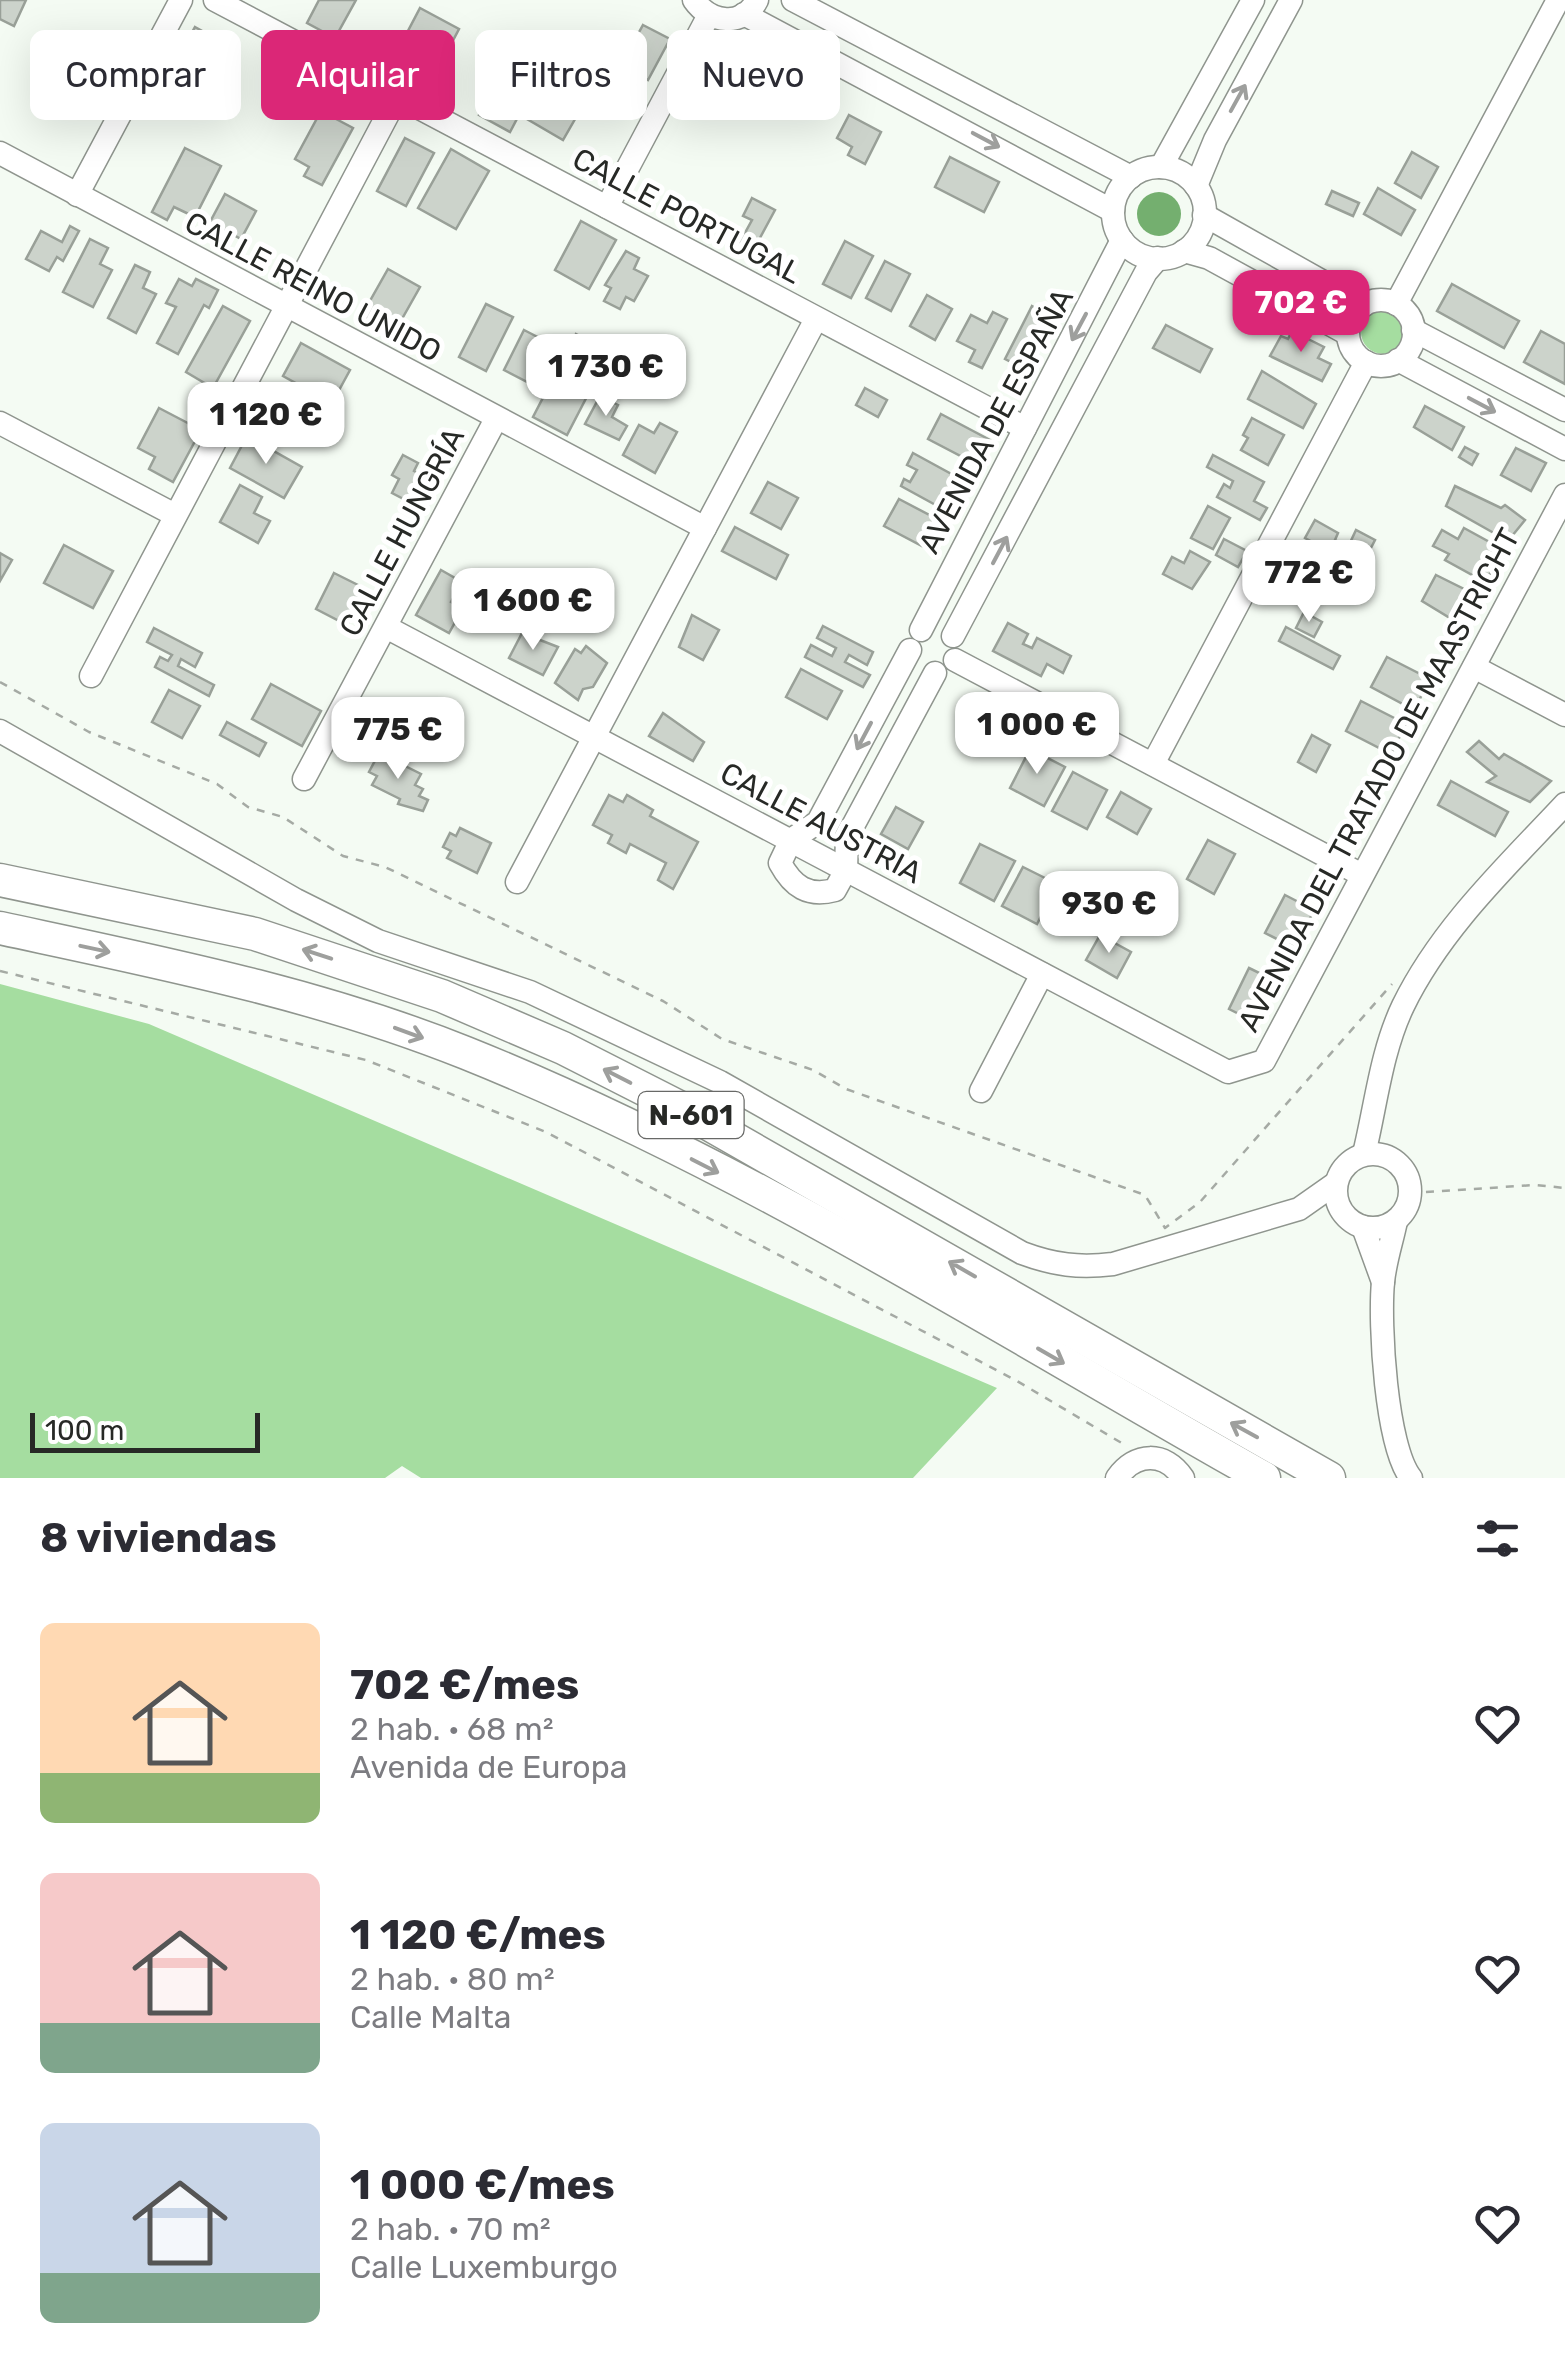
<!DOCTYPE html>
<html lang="es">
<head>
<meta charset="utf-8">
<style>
  body { margin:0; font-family:Rubik,sans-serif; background:#f2f2f3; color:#2b2b33; height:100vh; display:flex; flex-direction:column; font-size:38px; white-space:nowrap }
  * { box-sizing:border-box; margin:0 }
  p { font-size:32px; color:#7c7c81 }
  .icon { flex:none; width:55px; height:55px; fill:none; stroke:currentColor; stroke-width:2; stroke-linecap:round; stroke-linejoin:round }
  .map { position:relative; height:1478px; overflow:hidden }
  .side { display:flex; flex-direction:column; background:#fff; flex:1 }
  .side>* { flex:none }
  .banner { position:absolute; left:30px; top:30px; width:1000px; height:90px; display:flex; gap:20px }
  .scale { position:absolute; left:30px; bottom:25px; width:230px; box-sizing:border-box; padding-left:10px; border:5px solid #272926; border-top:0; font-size:28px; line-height:35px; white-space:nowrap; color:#272926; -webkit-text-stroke:8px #fff; paint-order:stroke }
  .price { position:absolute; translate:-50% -85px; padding:0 22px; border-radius:20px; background:#fff; color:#222; font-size:32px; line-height:65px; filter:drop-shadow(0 2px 5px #0008) }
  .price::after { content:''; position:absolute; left:50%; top:60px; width:30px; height:22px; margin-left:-15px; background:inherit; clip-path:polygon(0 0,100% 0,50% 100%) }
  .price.on { background:#db2777; color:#fff }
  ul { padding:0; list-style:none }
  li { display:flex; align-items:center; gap:30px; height:250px; padding:0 40px }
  li span { display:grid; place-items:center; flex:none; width:280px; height:200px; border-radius:15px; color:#555 }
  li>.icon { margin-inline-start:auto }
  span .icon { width:120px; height:120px; fill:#fffc; stroke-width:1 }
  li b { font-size:42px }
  h2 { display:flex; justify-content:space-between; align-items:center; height:120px; padding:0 40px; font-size:42px }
  .pill { padding:0 35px; border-radius:15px; background:#fff; box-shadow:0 10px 40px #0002; font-size:35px; line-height:90px }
  .pill.on { background:#db2777; color:#fff }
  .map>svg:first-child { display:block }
  .green { fill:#a5dda0 }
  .water { fill:#74af6f }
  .building { fill:#ccd3cb; stroke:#99a098; stroke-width:2.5 }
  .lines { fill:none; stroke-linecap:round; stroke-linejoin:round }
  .minor-casing { stroke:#8f958e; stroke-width:25 }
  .highway-casing { stroke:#8f958e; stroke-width:35 }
  .path { stroke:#a5aaa4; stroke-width:2.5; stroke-dasharray:8 8; stroke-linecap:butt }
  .minor { stroke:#fff; stroke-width:22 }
  .highway { stroke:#fff; stroke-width:32 }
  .oneway { stroke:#9e9f9d }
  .labels { text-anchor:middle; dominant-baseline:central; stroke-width:10; stroke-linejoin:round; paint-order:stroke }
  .shield { fill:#fff; stroke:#686967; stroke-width:2.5 }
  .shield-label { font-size:28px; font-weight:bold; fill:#272926 }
  .street-label { font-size:30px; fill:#272926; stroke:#fff }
</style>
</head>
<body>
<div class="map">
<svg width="1565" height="1478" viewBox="0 0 1565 1478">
  <rect width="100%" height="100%" fill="#f4fbf3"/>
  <!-- green -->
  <g class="green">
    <circle cx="1383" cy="332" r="22"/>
    <path d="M0,984L149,1024L997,1388L913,1478H421L402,1466L385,1478H0Z"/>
  </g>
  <!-- water -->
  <circle class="water" cx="1159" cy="214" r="22"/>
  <!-- building -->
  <g class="building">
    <path d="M0,0H26L14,26L0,19Z"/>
    <path d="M319,0H356L335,38L307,23Z"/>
    <path d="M420,8L459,29L427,90L388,69Z"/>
    <path d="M643,25L670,39L648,80L621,65Z"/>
    <path d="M195,27L213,37L204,54L209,57L212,49L223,55L209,81L175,63Z"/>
    <path d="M508,58L540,75L510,132L479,115Z"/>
    <path d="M554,73L590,93L563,140L527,119Z"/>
    <path d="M332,88L347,96L337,114L322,106Z"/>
    <path d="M321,111L353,128L322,185L304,176L309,167L295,159Z"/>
    <path d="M849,115L881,132L865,164L848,155L852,147L837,138Z"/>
    <path d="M405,138L434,153L406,206L377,191Z"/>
    <path d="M185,148L221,166L195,217L174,207L167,220L152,212Z"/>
    <path d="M451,149L489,171L456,229L418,208Z"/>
    <path d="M1412,152L1438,167L1421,198L1395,183Z"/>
    <path d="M950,157L999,182L984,212L935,187Z"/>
    <path d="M1378,188L1415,210L1401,235L1364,214Z"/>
    <path d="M1332,191L1359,203L1353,216L1326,204Z"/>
    <path d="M225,194L256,211L241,239L210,222Z"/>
    <path d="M752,198L775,210L754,249L740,242L752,220L743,216Z"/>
    <path d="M581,221L616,240L589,289L555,270Z"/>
    <path d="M70,226L79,231L63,261L57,257L49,271L26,259L41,231L62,242Z"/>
    <path d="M90,239L108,248L100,264L112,270L93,307L63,292Z"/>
    <path d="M845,241L873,256L851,298L823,284Z"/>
    <path d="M626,251L639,258L634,269L648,276L634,301L626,297L620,309L604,301L611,288L605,285Z"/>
    <path d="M885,261L910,274L891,311L866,298Z"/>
    <path d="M135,265L150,272L143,288L156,294L136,333L108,318Z"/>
    <path d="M388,269L420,287L394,333L362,315Z"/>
    <path d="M179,279L192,286L196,279L218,290L209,308L204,305L178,354L157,343L176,307L166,303Z"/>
    <path d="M1452,284L1519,321L1504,348L1437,311Z"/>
    <path d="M927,295L952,309L935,340L910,326Z"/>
    <path d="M486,304L513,317L486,371L459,357Z"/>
    <path d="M223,306L250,321L213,388L186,372Z"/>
    <path d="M1032,306L1054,317L1036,353L1028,349L1019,366L1005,359Z"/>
    <path d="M993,312L1007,319L982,368L969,362L975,350L957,341L971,315L987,323Z"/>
    <path d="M1166,325L1212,349L1200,372L1153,348Z"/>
    <path d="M524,330L555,346L535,386L504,370Z"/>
    <path d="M1292,331L1324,347L1318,358L1331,364L1322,381L1270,356L1281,336L1288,339Z"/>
    <path d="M1541,331L1565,344V384L1524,362Z"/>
    <path d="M576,334L610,352L567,435L533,417Z"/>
    <path d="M301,343L350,370L332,403L283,376Z"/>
    <path d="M1262,371L1316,404L1303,428L1248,399Z"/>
    <path d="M865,388L887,400L878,417L856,405Z"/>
    <path d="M600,396L618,405L612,417L627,426L619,440L585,424Z"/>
    <path d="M1425,406L1464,427L1452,450L1414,427Z"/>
    <path d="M159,408L201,430L173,482L149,469L155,457L138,448Z"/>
    <path d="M941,414L990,440L976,464L928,439Z"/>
    <path d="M1252,418L1284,435L1268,465L1241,450L1248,438L1243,435Z"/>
    <path d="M660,423L677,432L655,473L623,455L639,425L654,433Z"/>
    <path d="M247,436L302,467L284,498L230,468Z"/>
    <path d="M1465,447L1478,454L1472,465L1459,457Z"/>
    <path d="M1516,448L1546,463L1531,491L1501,475Z"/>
    <path d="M913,453L966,482L959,495L952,491L943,509L901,486L904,479L910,482L917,470L907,465Z"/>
    <path d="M403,455L418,463L414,471L433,481L419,507L392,493L399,479L392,475Z"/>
    <path d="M1213,455L1264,482L1254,501L1267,508L1260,520L1217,497L1224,484L1230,488L1233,481L1207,467Z"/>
    <path d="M768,482L798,498L781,529L751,513Z"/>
    <path d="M240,485L262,497L254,513L270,521L258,543L220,522Z"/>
    <path d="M1455,486L1501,508L1505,505L1525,520L1508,541L1446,506Z"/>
    <path d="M899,499L937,519L922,546L884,526Z"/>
    <path d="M1208,506L1230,518L1213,549L1191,538Z"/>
    <path d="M1315,520L1338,533L1335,540L1348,547L1356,530L1375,540L1359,571L1325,554L1327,550L1305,538Z"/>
    <path d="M735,527L788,555L776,579L722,551Z"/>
    <path d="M1464,528L1504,550L1485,582L1445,560L1449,554L1433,546L1442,530L1458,539Z"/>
    <path d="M1224,539L1247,551L1238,567L1216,555Z"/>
    <path d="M64,545L113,571L93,608L44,583Z"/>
    <path d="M1190,551L1210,562L1192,589L1163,574L1172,557L1184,563Z"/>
    <path d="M0,553L12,560L0,581Z"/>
    <path d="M441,570L462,582L451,602L463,608L449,633L416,615Z"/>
    <path d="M334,573L366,589L347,625L316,609Z"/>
    <path d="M1436,575L1470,592L1450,618L1422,601Z"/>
    <path d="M1304,612L1322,622L1314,637L1296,628Z"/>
    <path d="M692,615L719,630L703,660L679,647Z"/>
    <path d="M1008,623L1028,634L1023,644L1032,648L1037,638L1071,656L1063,673L1047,664L1041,676L993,651Z"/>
    <path d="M823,626L873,652L867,665L849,655L845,662L870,675L863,687L805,657L811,645L832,656L836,648L817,638Z"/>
    <path d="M1286,627L1340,656L1333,669L1279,641Z"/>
    <path d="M154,628L202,653L195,667L181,659L178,666L214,685L209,696L155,667L160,657L168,661L172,655L147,642Z"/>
    <path d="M522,633L558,647L543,675L509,658Z"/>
    <path d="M586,646L607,663L593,687L583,689L578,700L555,683L575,649L581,653Z"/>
    <path d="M1387,657L1430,679L1414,710L1371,687Z"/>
    <path d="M801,669L842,691L827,719L786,697Z"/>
    <path d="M271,684L321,711L302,746L252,719Z"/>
    <path d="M169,690L200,706L182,738L152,722Z"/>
    <path d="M1361,701L1406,724L1391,754L1346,731Z"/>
    <path d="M663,713L704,742L693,761L649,736Z"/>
    <path d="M394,715L431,735L421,755L398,743L403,734L388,726Z"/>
    <path d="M227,722L266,743L259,756L220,735Z"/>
    <path d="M1312,735L1330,745L1316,772L1298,762Z"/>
    <path d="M1479,741L1499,759L1504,754L1551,781L1530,802L1487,782L1496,776L1467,752Z"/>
    <path d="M1030,749L1065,767L1044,806L1010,788Z"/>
    <path d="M379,753L421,774L415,785L423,789L419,796L428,800L423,811L398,804L400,799L372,785L377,776L369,772Z"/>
    <path d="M1073,772L1107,790L1087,829L1052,811Z"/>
    <path d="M1451,781L1508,812L1495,836L1438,805Z"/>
    <path d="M1121,792L1151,809L1137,834L1107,817Z"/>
    <path d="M609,795L623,802L627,795L653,810L650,816L698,842L673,889L658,880L666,863L630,844L626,853L608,843L612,835L593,825Z"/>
    <path d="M896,807L923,822L908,849L881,834Z"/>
    <path d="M460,828L491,843L477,873L447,858L451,851L443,847L450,833L456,836Z"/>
    <path d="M1208,840L1235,854L1214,894L1187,879Z"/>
    <path d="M980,844L1015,861L994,901L960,883Z"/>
    <path d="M1023,867L1057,884L1037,924L1002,906Z"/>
    <path d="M1285,895L1314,910L1295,948L1265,933Z"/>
    <path d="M1100,935L1131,952L1117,978L1086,960Z"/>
    <path d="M1249,968L1278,982L1257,1023L1229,1009Z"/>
  </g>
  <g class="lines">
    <!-- minor casing -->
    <g class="minor-casing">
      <g id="minor">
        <path d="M215,0L1025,428"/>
        <path d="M694,0C710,23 743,28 757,0"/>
        <path d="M793,0L1131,177"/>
        <path d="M744,14L1113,211"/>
        <path d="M0,153L705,528"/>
        <path d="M1161,167L1253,0"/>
        <circle cx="1159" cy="213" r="46"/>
        <path d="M1196,186L1215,140L1291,0"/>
        <path d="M77,195L181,0"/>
        <path d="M607,207L709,15"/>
        <path d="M1204,215L1364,305"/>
        <path d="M1184,251L1209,258L1348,334"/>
        <circle cx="1381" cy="333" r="33"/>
        <path d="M1396,304L1558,0"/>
        <path d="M1413,330L1565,410"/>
        <path d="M1398,360L1565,449"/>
        <path d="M0,423L175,515"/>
        <path d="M386,627L1228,1072L1264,1061L1565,495"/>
        <path d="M921,630L1122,240"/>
        <path d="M953,636L1146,272L1158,258"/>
        <path d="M910,650L818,822L791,840L780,863C793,887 808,897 835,890L846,870L847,837L935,673"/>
        <path d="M955,660L1362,875"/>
        <path d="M1474,667L1565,715"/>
        <path d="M91,676L396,99"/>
        <path d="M0,731L296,900L378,941L530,992L720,1082L1022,1253C1054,1265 1079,1268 1113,1264L1299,1209L1336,1183"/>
        <path d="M1153,764L1366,362"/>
        <path d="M304,779L496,419"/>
        <path d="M517,882L816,319"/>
        <path d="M981,1091L1042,974"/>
        <circle cx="1373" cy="1191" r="37"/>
        <path d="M1364,1154C1376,1105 1381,1052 1403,1006C1441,928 1507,866 1565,804"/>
        <path d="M1396,1221C1392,1241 1385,1261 1383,1282C1379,1324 1386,1447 1411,1478"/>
        <path d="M1363,1227L1383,1282"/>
        <path d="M1117,1478C1135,1452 1165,1451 1183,1478"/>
      </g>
    </g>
    <!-- highway casing -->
    <g class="highway-casing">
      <g id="highway">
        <path d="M0,880L255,934L442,996L563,1048L679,1107L1329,1478"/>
        <path d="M0,928C158,962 316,993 466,1053C745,1165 1003,1331 1264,1478"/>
      </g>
    </g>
    <!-- path -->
    <g class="path">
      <path d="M0,682L89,732L217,784L248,807L283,817L343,856L385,867L663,1001L722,1039L813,1070L846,1089L1145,1195L1165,1228L1200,1202L1392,984"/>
      <path d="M0,971L366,1060L546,1132L1017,1381L1125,1445"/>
      <path d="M1410,1193L1535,1185L1565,1188"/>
    </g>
    <!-- minor -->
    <use href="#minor" class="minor"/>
    <!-- highway -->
    <use href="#highway" class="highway"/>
  </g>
  <!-- one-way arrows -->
  <defs><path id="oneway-shaft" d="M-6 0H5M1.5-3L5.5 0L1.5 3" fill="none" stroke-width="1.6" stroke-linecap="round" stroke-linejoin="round" transform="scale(2.5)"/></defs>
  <g class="oneway">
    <use href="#oneway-shaft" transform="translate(1238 98) rotate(-61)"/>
    <use href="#oneway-shaft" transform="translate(986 140) rotate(28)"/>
    <use href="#oneway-shaft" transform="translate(1079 327) rotate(118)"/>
    <use href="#oneway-shaft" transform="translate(1482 405) rotate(28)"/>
    <use href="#oneway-shaft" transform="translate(1000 550) rotate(-62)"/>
    <use href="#oneway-shaft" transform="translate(864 736) rotate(118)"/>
    <use href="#oneway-shaft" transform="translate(95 949) rotate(12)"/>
    <use href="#oneway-shaft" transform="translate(317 954) rotate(-162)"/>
    <use href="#oneway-shaft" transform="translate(409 1033) rotate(20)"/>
    <use href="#oneway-shaft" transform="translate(617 1076) rotate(-153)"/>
    <use href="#oneway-shaft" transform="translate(705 1166) rotate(27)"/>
    <use href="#oneway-shaft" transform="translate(962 1269) rotate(-150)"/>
    <use href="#oneway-shaft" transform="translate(1051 1356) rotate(30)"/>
    <use href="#oneway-shaft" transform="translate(1244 1430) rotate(-151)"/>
  </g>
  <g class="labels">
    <!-- shield labels -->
    <rect class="shield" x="638.5" y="1092" width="105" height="46" rx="8"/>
    <g class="shield-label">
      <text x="691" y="1115">N-601</text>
    </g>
    <!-- street labels -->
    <g class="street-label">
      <text transform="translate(687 216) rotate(28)">CALLE PORTUGAL</text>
      <text transform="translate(313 287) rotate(28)">CALLE REINO UNIDO</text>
      <text transform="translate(996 421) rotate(-62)">AVENIDA DE ESPAÑA</text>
      <text transform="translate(402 532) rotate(-62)">CALLE HUNGRÍA</text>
      <text transform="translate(1379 780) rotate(-62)">AVENIDA DEL TRATADO DE MAASTRICHT</text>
      <text transform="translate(821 823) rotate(28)">CALLE AUSTRIA</text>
    </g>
  </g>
</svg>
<div class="scale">100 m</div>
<b class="price on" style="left:1301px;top:355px">702 €</b>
<b class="price" style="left:606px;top:419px">1 730 €</b>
<b class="price" style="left:266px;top:467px">1 120 €</b>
<b class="price" style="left:1309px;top:625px">772 €</b>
<b class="price" style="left:533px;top:653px">1 600 €</b>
<b class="price" style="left:1037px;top:777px">1 000 €</b>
<b class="price" style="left:398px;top:782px">775 €</b>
<b class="price" style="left:1109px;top:956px">930 €</b>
<div class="banner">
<a class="pill">Comprar</a>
<a class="pill on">Alquilar</a>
<a class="pill">Filtros</a>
<a class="pill">Nuevo</a>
</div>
</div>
<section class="side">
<h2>8 viviendas<svg class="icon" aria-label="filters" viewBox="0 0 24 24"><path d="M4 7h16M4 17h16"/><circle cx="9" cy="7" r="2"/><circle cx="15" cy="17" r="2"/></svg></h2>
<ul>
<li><span style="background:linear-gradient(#ffd9b3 75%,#8fb573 0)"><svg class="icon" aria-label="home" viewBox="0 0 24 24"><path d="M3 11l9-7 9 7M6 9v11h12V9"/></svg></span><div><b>702 €/mes</b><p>2 hab. · 68 m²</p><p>Avenida de Europa</p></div><svg class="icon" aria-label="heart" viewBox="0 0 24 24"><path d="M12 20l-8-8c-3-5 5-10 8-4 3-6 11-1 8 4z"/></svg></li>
<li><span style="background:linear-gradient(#f6c9c9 75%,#7fa58c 0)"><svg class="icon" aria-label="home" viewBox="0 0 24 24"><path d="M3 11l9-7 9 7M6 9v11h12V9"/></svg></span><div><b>1 120 €/mes</b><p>2 hab. · 80 m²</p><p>Calle Malta</p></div><svg class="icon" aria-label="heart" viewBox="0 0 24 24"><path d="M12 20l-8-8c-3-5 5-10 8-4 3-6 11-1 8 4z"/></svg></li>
<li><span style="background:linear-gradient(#c9d6e8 75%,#7fa58c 0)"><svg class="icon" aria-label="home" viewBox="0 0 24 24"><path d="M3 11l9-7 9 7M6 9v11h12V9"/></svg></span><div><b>1 000 €/mes</b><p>2 hab. · 70 m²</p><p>Calle Luxemburgo</p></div><svg class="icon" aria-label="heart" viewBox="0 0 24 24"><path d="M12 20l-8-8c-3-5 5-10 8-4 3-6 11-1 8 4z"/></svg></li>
</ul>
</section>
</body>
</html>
